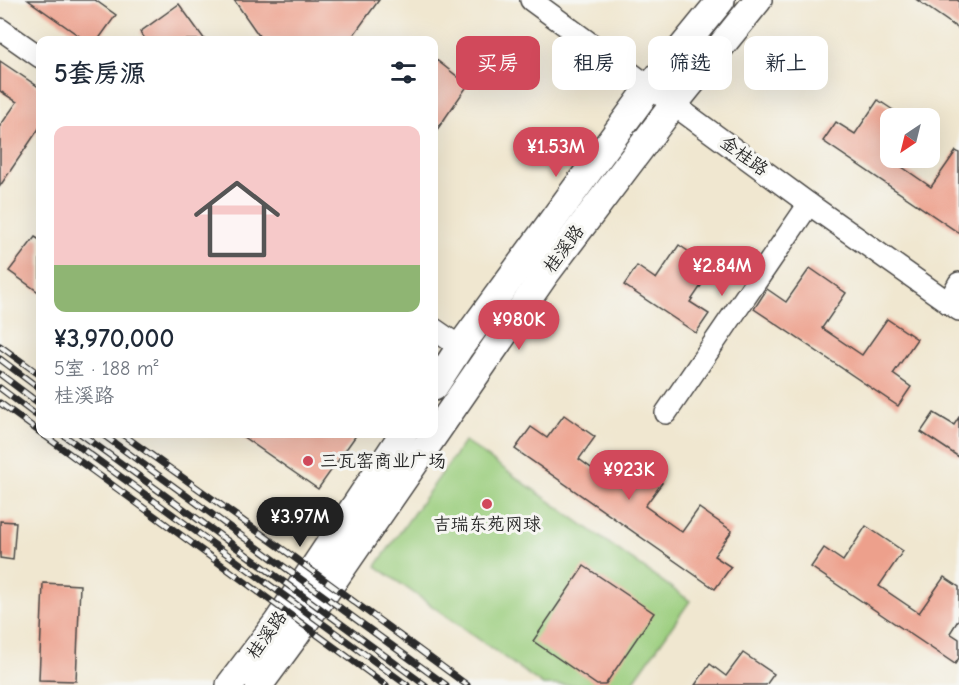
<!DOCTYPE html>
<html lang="zh">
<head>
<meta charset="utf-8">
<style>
  body { margin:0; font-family:"Comic Neue","LXGW WenKai TC",sans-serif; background:#f6f6f7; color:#1f2937; height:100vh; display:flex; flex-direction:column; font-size:22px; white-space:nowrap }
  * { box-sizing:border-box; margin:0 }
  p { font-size:20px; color:#747a83 }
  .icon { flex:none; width:33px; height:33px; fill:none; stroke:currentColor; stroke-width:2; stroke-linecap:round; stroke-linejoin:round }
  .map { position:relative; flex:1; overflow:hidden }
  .sheet { position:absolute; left:36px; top:36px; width:402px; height:402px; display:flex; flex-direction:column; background:#fff; border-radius:12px; box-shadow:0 6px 24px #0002 }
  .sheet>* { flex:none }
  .guide { position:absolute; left:456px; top:36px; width:412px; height:54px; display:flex; gap:12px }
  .needle { width:39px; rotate:215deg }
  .buttons { position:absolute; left:880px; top:108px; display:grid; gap:12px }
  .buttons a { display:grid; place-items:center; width:60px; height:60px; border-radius:12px; background:#fff; box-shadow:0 6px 24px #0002; font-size:30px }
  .price { position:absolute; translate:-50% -51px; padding:0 14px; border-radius:21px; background:#d1495b; color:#fff; font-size:20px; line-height:39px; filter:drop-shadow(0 2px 3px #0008) }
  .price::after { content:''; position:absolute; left:50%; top:36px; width:18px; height:14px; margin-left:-9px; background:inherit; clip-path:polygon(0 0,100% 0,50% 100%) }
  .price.active { background:#222; color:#fff }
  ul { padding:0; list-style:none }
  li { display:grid; align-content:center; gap:12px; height:318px; padding:0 18px }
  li+li { border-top:2px solid #e0e1e3 }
  li span { display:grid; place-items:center; height:186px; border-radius:12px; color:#555 }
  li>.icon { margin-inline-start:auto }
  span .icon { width:108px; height:108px; fill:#fffc; stroke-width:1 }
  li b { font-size:26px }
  h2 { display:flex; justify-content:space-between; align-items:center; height:72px; padding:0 18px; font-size:26px }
  .chip { padding:0 21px; border-radius:12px; background:#fff; box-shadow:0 6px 24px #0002; font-size:21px; line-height:54px }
  .chip.active { background:#d1495b; color:#fff }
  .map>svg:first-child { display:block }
  .green { fill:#9bce7e; stroke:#637c54; stroke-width:1.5 }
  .building { fill:#eda08c }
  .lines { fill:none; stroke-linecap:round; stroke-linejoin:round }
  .minor-casing { stroke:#494744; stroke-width:24 }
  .major-casing { stroke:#494744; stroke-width:30 }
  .minor { stroke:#fff; stroke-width:21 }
  .major { stroke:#fff; stroke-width:27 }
  .rail-casing { stroke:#2b2b2b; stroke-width:7 }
  .rail { stroke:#f6f6f2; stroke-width:4.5; stroke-dasharray:14; stroke-linecap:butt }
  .poi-dot { fill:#d1495b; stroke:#f6f6f2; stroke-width:2 }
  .labels { text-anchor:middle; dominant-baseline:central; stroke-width:6; stroke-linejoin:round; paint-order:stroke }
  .street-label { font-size:18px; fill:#2b2b2b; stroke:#f6f6f2 }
  .poi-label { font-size:18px; fill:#2b2b2b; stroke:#f6f6f2; text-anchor:start }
</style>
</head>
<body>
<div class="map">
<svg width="959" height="685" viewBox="0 0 959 685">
  <rect width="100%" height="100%" fill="#f6f6f2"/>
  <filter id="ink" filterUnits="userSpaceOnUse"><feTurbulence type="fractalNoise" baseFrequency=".0167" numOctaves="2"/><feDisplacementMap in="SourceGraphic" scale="12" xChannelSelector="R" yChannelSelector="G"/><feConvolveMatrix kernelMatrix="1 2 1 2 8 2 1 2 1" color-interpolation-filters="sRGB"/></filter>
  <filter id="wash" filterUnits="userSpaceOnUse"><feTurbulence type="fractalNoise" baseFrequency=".008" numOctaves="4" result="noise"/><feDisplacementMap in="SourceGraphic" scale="24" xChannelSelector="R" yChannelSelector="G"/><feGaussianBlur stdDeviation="1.35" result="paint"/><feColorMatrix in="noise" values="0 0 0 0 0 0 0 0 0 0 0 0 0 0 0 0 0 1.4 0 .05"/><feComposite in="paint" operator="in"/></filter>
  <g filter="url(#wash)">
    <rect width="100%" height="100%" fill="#f0e7d0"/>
    <!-- green -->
    <path class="green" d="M465,441L690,601L631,685H543L376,566Z"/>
    <g id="blocks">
      <!-- building -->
      <g class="building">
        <path d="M28,0H95L116,15L98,40H85Z"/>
        <path d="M234,0H379L350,40H262Z"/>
        <path d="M917,0H957L959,1V29Z"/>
        <path d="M179,4L205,40H146L140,32Z"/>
        <path d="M434,58L468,85L434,134Z"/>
        <path d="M0,61L40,88V127L0,186V126L17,102L0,91Z"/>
        <path d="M878,100L905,118H891V158H893L892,160L931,187L956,151L959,153V233L823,141L836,122L855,134Z"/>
        <path d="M35,237L40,240V293L9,271Z"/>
        <path d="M679,245L713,268L690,302L709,314L696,333L624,285L637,266L656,279Z"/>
        <path d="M810,268L846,293L822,328L862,355L887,319L917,339L893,374L911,387L898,406L754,309L767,289L786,302Z"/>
        <path d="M934,413L954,425L959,417V457L921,432Z"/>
        <path d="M564,415L595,437L579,459L616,486L633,463L662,483L645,506L682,532L699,508L732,531L714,556L731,567L715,589L515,449L531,427L547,438Z"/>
        <path d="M239,434H357L318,489Z"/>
        <path d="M0,521L16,522L13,560L0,558Z"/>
        <path d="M866,526L903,551L879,586L919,613L944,577L959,587V619L950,633L959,639V658L955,664L811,567L824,548L843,561Z"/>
        <path d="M584,566L654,613L605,685H597L533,641Z"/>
        <path d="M43,583L80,585L76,681L39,680Z"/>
        <path d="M743,653L774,674L766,685H695L710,664L726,676Z"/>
      </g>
    </g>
  </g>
  <g filter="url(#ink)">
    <use href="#blocks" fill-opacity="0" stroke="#494744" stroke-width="1.5"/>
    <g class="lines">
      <!-- minor casing -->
      <g class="minor-casing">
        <g id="minor">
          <path d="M531,0L809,204L959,310"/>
          <path d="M0,29L40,57"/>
          <path d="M948,303L959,283"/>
          <path d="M434,329L460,347"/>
          <path d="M666,413L809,204"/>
        </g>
      </g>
      <!-- major casing -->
      <g class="major-casing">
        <g id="major">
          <path d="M434,387L460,347L650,87L721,0"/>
          <path d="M230,685L277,623L403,434"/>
          <path d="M259,685L295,636L544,276L674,104L758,0"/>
        </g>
      </g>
      <!-- minor -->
      <use href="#minor" class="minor"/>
      <!-- major -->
      <use href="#major" class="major"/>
      <!-- rail casing -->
      <g class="rail-casing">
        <g id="rail">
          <path d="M0,346L40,375"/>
          <path d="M0,359L40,389"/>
          <path d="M0,374L40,404"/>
          <path d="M0,388L40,418"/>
          <path d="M0,403L386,685"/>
          <path d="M62,434L407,685"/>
          <path d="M81,434L425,685"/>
          <path d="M102,434L446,685"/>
          <path d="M122,434L288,553L467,685"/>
        </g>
      </g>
      <!-- rail -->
      <use href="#rail" class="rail"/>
    </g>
  </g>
  <!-- markers -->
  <g class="poi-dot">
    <circle cx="308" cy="461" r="6"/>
    <circle cx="487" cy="504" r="6"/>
  </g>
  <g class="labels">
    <!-- street labels -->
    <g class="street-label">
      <text transform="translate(744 156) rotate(36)">金桂路</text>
      <text transform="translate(564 249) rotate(-53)">桂溪路</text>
      <text transform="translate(267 635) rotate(-54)">桂溪路</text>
    </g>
    <!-- poi labels -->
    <g class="poi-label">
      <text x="320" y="461">三瓦窑商业广场</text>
      <text x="487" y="524" text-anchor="middle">吉瑞东苑网球</text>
    </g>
  </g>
</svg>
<div class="buttons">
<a><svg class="needle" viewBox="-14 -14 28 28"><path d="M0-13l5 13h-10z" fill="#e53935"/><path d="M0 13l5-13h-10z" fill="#747a83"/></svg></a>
</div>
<b class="price" style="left:556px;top:178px">¥1.53M</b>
<b class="price" style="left:722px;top:297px">¥2.84M</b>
<b class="price" style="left:519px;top:351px">¥980K</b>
<b class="price" style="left:629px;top:501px">¥923K</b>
<b class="price active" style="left:300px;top:548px">¥3.97M</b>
<div class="guide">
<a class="chip active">买房</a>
<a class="chip">租房</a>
<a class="chip">筛选</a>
<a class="chip">新上</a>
</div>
<section class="sheet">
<h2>5套房源<svg class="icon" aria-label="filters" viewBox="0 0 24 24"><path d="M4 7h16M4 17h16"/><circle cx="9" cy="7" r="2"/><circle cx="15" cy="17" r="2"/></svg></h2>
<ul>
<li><span style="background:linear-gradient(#f6c9c9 75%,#8fb573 0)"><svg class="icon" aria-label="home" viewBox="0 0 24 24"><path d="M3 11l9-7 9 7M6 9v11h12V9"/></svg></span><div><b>¥3,970,000</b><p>5室 · 188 m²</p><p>桂溪路</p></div></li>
</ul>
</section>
</div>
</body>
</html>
